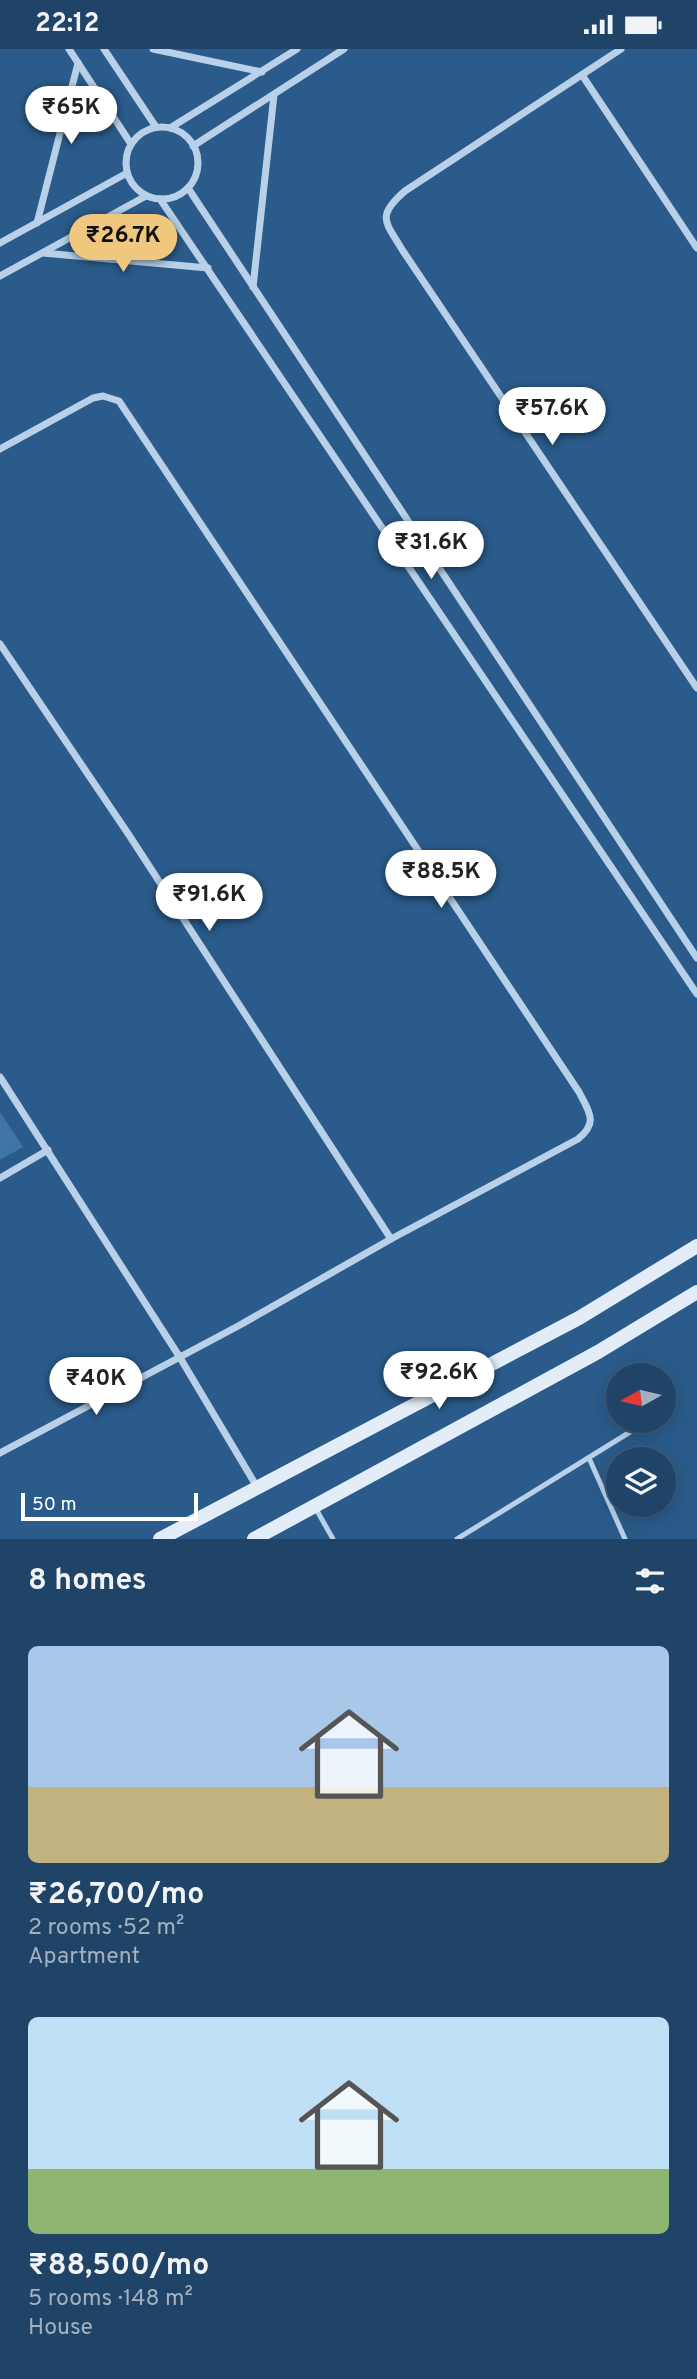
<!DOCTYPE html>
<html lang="en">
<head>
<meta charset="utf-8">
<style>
  body { margin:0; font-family:Overpass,sans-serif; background:#2d4e71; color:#f1f3f6; height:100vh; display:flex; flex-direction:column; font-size:26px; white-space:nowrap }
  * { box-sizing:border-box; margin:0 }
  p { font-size:23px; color:#a2b0c0 }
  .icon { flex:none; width:38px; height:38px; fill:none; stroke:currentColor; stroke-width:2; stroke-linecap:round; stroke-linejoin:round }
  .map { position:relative; height:1490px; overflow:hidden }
  .panel { display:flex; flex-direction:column; background:#204468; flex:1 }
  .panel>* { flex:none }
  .needle { width:46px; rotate:262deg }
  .buttons { position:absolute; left:606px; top:1314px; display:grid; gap:14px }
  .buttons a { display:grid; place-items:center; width:70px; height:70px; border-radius:50%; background:#204468; box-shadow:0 4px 18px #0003,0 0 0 2px #3d5c7c; font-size:35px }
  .scale { position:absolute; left:21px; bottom:18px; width:177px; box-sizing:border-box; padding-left:7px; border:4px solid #fff; border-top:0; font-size:19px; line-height:24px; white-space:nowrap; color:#fff; -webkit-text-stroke:5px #2a5b8a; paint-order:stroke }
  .price { position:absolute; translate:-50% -60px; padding:0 16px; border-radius:24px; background:#fff; color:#222; font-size:23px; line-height:46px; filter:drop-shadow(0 2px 4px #0008) }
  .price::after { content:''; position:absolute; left:50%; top:42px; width:21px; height:16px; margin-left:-10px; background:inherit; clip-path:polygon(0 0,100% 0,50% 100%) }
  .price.on { background:#f0c77f; color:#111 }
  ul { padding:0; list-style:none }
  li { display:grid; align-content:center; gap:14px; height:371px; padding:0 28px }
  li span { display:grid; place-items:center; height:217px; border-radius:10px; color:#555 }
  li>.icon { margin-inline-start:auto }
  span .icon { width:126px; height:126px; fill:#fffc; stroke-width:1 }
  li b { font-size:30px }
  h2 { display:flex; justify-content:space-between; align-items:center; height:84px; padding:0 28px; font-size:30px }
  .status { display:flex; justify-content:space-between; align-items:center; height:49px; padding:0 35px; background:#204468; direction:ltr }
  .status svg { height:19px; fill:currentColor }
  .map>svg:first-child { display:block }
  .green { fill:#3f74a6 }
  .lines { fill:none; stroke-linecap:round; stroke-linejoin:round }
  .lane { stroke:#b8d1e9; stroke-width:5 }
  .street { stroke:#b8d1e9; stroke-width:7 }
  .secondary { stroke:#e2edf8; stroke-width:14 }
</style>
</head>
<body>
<div class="status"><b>22:12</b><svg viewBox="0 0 49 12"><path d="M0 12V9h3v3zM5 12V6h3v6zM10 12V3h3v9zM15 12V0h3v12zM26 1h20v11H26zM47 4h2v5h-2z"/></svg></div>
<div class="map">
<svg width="697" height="1490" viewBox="0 0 697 1490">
  <rect width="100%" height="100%" fill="#2a5b8a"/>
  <!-- green -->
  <path class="green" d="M0,1063L23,1098L0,1111Z"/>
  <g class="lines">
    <!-- lane -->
    <g class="lane">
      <path d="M589,1409L625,1490"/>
      <path d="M316,1460L333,1490"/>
      <path d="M457,1490L643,1375"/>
    </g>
    <!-- street -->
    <g class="street">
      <path d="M69,0L131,95"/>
      <path d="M104,0L156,78"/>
      <path d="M153,0L262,23"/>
      <path d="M621,0L405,142C375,168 386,173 403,202L697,639"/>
      <path d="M582,26L697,199"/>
      <circle cx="162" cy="114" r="36"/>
      <path d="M170,79L297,0"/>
      <path d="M193,97L344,0"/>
      <path d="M188,139L697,909"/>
      <path d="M160,150L697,945"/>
      <path d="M37,174L78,14"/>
      <path d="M0,194L127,124"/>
      <path d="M43,204L208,219"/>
      <path d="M0,227L146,147"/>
      <path d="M253,238L274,46"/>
      <path d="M0,400L93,349L103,347L119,352L579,1043C589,1063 599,1073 578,1090L391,1190L240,1276L0,1404"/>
      <path d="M0,595L129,786L391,1190"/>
      <path d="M0,1028L179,1307L257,1438"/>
      <path d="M0,1129L48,1101"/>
    </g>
    <!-- secondary -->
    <g class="secondary">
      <path d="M160,1490L579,1269L697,1197"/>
      <path d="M254,1490L598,1303L697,1243"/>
    </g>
  </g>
</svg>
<div class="buttons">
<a><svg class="needle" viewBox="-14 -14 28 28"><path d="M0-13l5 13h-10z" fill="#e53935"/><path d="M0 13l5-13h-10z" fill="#a2b0c0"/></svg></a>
<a><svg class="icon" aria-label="layers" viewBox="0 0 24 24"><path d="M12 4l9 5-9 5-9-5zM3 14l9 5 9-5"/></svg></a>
</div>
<div class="scale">50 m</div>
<b class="price" style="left:71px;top:97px">₹65K</b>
<b class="price on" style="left:123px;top:225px">₹26.7K</b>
<b class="price" style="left:552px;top:398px">₹57.6K</b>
<b class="price" style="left:431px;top:532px">₹31.6K</b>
<b class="price" style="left:441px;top:861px">₹88.5K</b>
<b class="price" style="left:209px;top:884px">₹91.6K</b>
<b class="price" style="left:439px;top:1362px">₹92.6K</b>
<b class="price" style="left:96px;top:1368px">₹40K</b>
</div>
<section class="panel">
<h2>8 homes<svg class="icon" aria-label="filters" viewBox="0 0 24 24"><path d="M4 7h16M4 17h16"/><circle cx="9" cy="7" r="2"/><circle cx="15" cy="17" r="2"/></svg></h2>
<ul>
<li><span style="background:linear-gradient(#a9c7e8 65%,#c2b280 0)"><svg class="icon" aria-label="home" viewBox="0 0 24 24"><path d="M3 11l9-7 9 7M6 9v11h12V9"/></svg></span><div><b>₹26,700/mo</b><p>2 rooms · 52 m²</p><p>Apartment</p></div></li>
<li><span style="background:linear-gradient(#bfe0f5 70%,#8fb573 0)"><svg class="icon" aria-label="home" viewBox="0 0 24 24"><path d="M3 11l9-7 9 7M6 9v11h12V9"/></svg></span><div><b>₹88,500/mo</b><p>5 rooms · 148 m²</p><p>House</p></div></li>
</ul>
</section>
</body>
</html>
